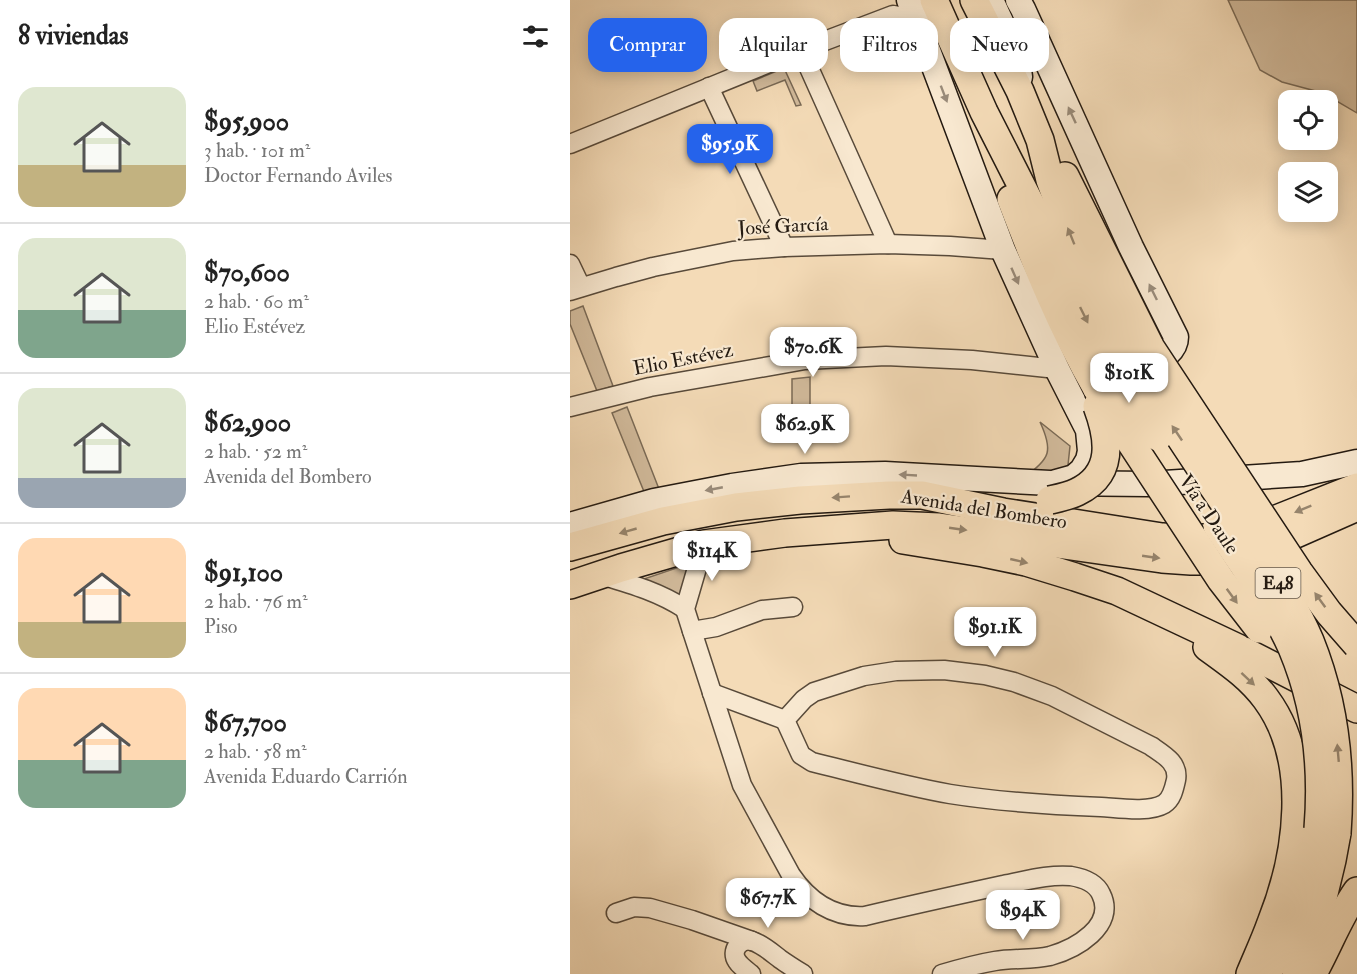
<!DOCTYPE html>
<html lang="es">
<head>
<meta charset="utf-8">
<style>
  body { margin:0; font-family:"IM FELL Double Pica",serif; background:#f2f2f2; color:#222; height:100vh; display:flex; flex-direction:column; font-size:22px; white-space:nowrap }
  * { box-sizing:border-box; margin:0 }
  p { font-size:20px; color:#767676 }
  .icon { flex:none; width:33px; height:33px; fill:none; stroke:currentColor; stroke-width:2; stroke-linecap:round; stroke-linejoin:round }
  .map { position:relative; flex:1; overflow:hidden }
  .sheet { display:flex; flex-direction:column; background:#fff; width:570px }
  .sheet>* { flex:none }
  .hud { position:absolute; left:18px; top:18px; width:570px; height:54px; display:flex; gap:12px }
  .fabs { position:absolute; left:708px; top:90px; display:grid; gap:12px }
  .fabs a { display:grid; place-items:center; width:60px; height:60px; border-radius:12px; background:#fff; box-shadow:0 3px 15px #0003; font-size:30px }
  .price { position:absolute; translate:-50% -51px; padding:0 14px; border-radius:12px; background:#fff; color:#222; font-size:20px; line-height:39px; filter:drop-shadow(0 2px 3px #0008) }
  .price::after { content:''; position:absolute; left:50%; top:36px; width:18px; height:14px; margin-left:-9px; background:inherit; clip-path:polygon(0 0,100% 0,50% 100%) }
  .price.current { background:#2563eb; color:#fff }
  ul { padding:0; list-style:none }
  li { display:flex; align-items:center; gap:18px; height:150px; padding:0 18px }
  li+li { border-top:2px solid #e0e0e0 }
  li span { display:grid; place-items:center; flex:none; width:168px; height:120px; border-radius:18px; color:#555 }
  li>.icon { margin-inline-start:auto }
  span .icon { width:72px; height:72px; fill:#fffc; stroke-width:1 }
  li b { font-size:26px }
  h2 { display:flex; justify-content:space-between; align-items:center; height:72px; padding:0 18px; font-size:26px }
  .tag { padding:0 21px; border-radius:18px; background:#fff; box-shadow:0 3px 15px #0003; font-size:21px; line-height:54px }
  .tag.current { background:#2563eb; color:#fff }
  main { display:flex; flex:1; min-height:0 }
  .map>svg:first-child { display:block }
  .green { fill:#d1ba9b; stroke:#7a6a56; stroke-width:1.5 }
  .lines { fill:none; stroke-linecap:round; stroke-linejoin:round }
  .minor-casing { stroke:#584a3a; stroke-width:21 }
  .secondary-casing { stroke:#241a11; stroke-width:27 }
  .primary-casing { stroke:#241a11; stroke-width:30 }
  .minor { stroke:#f8e8d0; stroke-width:18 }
  .secondary { stroke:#f8e8d0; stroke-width:24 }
  .primary { stroke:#f4dbb7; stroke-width:27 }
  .primary-bridge-casing { stroke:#241a11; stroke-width:30; stroke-linecap:butt }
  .primary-bridge { stroke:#f4dbb7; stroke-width:27 }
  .oneway { fill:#998b7a }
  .oneway2 { fill:#96846c }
  .labels { text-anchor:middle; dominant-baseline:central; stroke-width:4.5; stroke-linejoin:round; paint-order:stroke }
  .shield { fill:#f8e8d0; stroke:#64584a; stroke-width:1.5 }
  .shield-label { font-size:18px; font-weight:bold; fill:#241a11 }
  .street-label { font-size:20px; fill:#241a11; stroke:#f8e8d0 }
</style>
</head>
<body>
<main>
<section class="sheet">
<h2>8 viviendas<svg class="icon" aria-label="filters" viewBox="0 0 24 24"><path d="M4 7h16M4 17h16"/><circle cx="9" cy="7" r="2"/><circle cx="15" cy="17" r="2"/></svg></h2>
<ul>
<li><span style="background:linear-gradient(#dfe7d0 65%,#c2b280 0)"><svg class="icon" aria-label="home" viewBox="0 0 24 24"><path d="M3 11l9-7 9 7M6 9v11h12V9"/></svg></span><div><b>$95,900</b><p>3 hab. · 101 m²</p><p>Doctor Fernando Aviles</p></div></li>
<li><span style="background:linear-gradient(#dfe7d0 60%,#7fa58c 0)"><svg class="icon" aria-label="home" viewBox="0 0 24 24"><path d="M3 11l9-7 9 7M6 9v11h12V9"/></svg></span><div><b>$70,600</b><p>2 hab. · 60 m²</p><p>Elio Estévez</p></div></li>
<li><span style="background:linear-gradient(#dfe7d0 75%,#9aa5b1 0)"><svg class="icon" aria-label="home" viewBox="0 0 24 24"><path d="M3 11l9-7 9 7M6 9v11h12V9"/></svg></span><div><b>$62,900</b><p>2 hab. · 52 m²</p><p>Avenida del Bombero</p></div></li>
<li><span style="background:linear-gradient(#ffd9b3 70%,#c2b280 0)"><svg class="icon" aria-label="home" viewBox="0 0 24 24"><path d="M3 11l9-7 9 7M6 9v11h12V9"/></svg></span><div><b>$91,100</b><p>2 hab. · 76 m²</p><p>Piso</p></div></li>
<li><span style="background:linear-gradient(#ffd9b3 60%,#7fa58c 0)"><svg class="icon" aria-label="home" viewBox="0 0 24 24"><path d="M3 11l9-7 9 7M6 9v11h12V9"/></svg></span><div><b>$67,700</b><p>2 hab. · 58 m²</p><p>Avenida Eduardo Carrión</p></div></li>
</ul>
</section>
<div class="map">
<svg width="787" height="974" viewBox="0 0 787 974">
  <rect width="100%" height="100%" fill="#f4dbb7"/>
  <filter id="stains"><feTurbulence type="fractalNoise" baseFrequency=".00333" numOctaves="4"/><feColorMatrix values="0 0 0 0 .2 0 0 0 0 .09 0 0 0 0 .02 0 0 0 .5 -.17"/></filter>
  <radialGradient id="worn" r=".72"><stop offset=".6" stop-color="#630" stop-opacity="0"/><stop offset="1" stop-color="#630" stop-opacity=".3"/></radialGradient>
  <!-- green -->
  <g class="green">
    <path d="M658,0H787V113L753,93L712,82L690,70Z"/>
    <path d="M214,68L231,105L226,106L215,80L187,91L183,81Z"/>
    <path d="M13,306L43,386L27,391L0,324V311Z"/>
    <path d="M240,377V417L222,419V379Z"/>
    <path d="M57,407L89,489L75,494L42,413Z"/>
    <path d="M470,422L500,446L498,465L489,479L454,477C481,459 483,450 470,422Z"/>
    <path d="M136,558L111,611L56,585Z"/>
  </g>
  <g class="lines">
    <!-- minor casing -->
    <g class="minor-casing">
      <g id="minor">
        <path d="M231,50L318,244"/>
        <path d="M139,87L214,247"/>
        <path d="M0,144L231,50L323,15L329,16L339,38H353"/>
        <path d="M0,264L11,287"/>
        <path d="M0,291L46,277L83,267L163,251L214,247L318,244L380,246L433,250"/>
        <path d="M0,407L80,387L235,360L316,356L402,360L487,369"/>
        <path d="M134,544L115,609L122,631L172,785L221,875C238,900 263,918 295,916C341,905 387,895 433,885C455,881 478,874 501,876C513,878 526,883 531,894C547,926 505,949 480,956C462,960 443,958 425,961C407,964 389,969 372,974"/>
        <path d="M31,575C61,584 89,592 115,609"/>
        <path d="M122,631L146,627L192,610L223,607"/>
        <path d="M374,670L415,675L444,682L482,696L581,746C594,755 609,763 606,780C604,789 602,799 594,804C579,813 548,808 531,807C480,805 430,802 380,794C335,786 287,773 242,762L231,755L215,720L234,699L244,692L294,676L326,671Z"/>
        <path d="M142,693L215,720"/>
        <path d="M46,913L64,907L80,908L122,920L182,941"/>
        <path d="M181,974C176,970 170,966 167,961C160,951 170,938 182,941C192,944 201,952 210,959C217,964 225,969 233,974"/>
      </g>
    </g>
    <!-- secondary casing -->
    <g class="secondary-casing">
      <g id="secondary">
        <path d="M339,0L433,250L487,369L518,430L520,451L518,460L512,470L504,477L486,482"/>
        <path d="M421,0L447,56L450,77"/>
        <path d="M448,0L453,9L561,247L606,337C606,354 585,362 572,370"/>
        <path d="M0,525L84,501L162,486L231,476L315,474L480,483L579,484L732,474L787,462"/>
      </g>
    </g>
    <!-- primary casing -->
    <g class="primary-casing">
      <g id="primary">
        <path d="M364,0L414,112L472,226L521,330L547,375"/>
        <path d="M404,0L450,91L470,140L480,180L501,236L531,301L563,364"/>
        <path d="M495,176L581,348"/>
        <path d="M441,199C466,264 492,328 527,389"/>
        <path d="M333,540L413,553L456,562L505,577L547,591L668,648L787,709"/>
        <path d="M0,547L93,521L166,507L230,500L319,495H352L433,512L592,537C623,540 648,539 679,530L787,487"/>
        <path d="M0,585L51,568L134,544L215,533L323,525L369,527L592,559L621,561H649L673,555L710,541L787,507"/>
        <path d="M637,647C659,663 680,677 696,699C742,761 728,856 701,923C695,940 687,957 680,974"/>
        <path d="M703,964C725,921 741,877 748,829"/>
        <path d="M746,968C760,942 770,915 787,891"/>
        <path d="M726,974L751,906L762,860L767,833"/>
      </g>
    </g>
    <!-- minor -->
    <use href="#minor" class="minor"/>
    <!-- secondary -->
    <use href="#secondary" class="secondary"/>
    <!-- primary -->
    <use href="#primary" class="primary"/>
    <!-- primary-bridge casing -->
    <g class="primary-bridge-casing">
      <g id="primary-bridge">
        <path d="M581,348L729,572L759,613L787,645"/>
        <path d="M563,364C598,420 634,474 671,528C695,564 723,600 740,641C765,703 772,767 767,833"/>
        <path d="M547,375L588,437"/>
        <path d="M527,389L544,417L651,580L689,629"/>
        <path d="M480,500C489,498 499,496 507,492C545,474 539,438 527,406"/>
        <path d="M647,526C673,566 703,605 722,648C746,705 753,768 748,829"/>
      </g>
    </g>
    <!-- primary-bridge -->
    <use href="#primary-bridge" class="primary-bridge"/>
  </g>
  <!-- one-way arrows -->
  <defs><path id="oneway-solid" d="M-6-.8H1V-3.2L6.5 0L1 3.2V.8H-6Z" transform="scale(1.5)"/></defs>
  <g class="oneway">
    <use href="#oneway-solid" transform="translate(374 94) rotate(69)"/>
    <use href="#oneway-solid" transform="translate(502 115) rotate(-115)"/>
    <use href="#oneway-solid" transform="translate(445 276) rotate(66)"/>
    <use href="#oneway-solid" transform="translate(583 292) rotate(-116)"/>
    <use href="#oneway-solid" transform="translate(338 475) rotate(-177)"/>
    <use href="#oneway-solid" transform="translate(144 489) rotate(169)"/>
  </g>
  <g class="oneway2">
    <use href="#oneway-solid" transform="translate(501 236) rotate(-112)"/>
    <use href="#oneway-solid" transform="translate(514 315) rotate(64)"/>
    <use href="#oneway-solid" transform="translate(607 433) rotate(-124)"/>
    <use href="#oneway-solid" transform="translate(271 497) rotate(176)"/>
    <use href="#oneway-solid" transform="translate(733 509) rotate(158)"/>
    <use href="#oneway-solid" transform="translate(388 529) rotate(8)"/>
    <use href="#oneway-solid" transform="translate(58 531) rotate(164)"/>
    <use href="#oneway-solid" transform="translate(581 557) rotate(8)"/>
    <use href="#oneway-solid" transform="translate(449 561) rotate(13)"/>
    <use href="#oneway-solid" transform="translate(662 596) rotate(54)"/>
    <use href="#oneway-solid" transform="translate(750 600) rotate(-126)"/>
    <use href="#oneway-solid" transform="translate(678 679) rotate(43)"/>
    <use href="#oneway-solid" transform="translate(768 753) rotate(-95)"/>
  </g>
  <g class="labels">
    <!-- shield labels -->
    <rect class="shield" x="685.5" y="568" width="45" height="30" rx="4.5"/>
    <g class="shield-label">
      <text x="708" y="583">E48</text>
    </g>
    <!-- street labels -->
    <g class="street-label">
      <text transform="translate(213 226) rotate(-3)">José García</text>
      <text transform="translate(113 359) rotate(-11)">Elio Estévez</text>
      <text transform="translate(414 509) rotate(9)">Avenida del Bombero</text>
      <text transform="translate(639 514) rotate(56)">Vía a Daule</text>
    </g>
  </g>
  <rect width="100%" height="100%" filter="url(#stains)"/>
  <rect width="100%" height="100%" fill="url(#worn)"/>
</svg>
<div class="fabs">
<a><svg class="icon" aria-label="locate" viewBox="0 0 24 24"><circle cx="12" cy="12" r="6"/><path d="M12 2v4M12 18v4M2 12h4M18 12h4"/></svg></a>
<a><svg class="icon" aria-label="layers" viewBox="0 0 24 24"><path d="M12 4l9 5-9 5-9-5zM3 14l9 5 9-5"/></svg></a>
</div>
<b class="price current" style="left:160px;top:175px">$95.9K</b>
<b class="price" style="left:243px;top:378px">$70.6K</b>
<b class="price" style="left:559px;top:404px">$101K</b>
<b class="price" style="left:235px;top:455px">$62.9K</b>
<b class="price" style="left:142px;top:582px">$114K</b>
<b class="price" style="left:425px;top:658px">$91.1K</b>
<b class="price" style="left:198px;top:929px">$67.7K</b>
<b class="price" style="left:453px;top:941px">$94K</b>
<div class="hud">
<a class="tag current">Comprar</a>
<a class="tag">Alquilar</a>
<a class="tag">Filtros</a>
<a class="tag">Nuevo</a>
</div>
</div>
</main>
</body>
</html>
